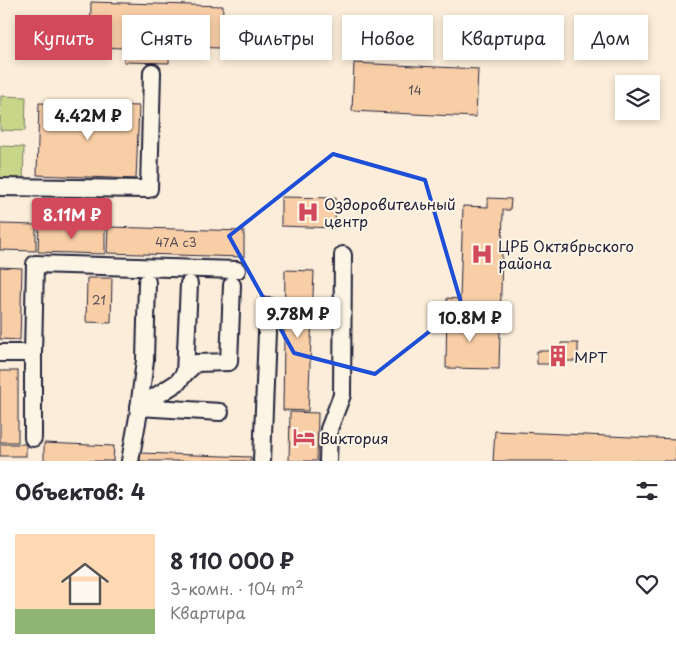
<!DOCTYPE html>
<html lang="ru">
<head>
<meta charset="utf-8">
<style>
  body { margin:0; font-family:"Playpen Sans",sans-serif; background:#f2f2f3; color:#2b2b33; height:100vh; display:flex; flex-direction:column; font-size:19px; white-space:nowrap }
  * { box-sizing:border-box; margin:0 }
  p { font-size:16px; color:#7c7c81 }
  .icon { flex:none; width:28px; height:28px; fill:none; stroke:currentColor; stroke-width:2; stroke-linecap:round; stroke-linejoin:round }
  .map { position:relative; height:461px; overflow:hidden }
  .sheet { display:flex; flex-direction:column; background:#fff; flex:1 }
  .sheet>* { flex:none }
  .guide { position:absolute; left:15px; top:15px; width:646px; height:45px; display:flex; gap:10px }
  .fabs { position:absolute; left:615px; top:75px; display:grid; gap:10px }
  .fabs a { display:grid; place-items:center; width:45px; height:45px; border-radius:0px; background:#fff; box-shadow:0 2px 8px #0003; font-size:25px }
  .price { position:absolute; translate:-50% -42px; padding:0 11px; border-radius:5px; background:#fff; color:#222; font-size:16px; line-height:32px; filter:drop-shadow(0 1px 2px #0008) }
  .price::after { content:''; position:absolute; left:50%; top:30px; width:15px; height:11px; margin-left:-8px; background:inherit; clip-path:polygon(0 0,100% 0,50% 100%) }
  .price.active { background:#d1495b; color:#fff }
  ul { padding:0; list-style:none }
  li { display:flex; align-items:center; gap:15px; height:125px; padding:0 15px }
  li+li { border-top:1px solid #e1e1e2 }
  li span { display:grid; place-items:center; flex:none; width:140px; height:100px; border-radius:0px; color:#555 }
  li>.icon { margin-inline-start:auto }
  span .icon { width:60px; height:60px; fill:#fffc; stroke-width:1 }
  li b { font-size:21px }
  h2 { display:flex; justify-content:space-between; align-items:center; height:60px; padding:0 15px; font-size:21px }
  .tag { padding:0 18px; border-radius:0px; background:#fff; box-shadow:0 2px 8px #0003; font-size:18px; line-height:45px }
  .tag.active { background:#d1495b; color:#fff }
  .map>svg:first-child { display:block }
  .green { fill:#c9d689; stroke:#767c62 }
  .building { fill:#f8cea7; stroke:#22223b }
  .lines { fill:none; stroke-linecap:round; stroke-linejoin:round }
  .minor-casing { stroke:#22223b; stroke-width:20 }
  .minor { stroke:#fcf5e5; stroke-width:16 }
  .marked { fill:none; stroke:#1d4ed8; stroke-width:4; stroke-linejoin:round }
  .labels { text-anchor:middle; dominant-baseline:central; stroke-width:4; stroke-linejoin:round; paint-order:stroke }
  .number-label { font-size:12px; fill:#584d56 }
  .poi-label { font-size:15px; fill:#22223b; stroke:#fcf5e5; text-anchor:start }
</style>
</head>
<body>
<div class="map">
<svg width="676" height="461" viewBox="0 0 676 461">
  <rect width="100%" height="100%" fill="#fbedd9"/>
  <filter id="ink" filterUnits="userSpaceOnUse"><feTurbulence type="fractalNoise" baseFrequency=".02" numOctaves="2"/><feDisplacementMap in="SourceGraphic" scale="10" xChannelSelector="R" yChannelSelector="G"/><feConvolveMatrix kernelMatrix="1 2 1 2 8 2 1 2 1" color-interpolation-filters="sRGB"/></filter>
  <g filter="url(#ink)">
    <!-- green -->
    <g class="green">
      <path d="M1,96L26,97L25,131L0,130Z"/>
      <path d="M0,146L24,147L23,181L0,180Z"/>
    </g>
    <!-- building -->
    <g class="building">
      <path d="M91,2L223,6L221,48L188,47V30L170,29L169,63L124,62L125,48L90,47Z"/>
      <path d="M354,63L478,69L476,117L352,111Z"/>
      <path d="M39,103L139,106L136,179L37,175Z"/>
      <path d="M281,197L336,198L335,228L281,226Z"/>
      <path d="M488,198L511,199L510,210H503L500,330L459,329L463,206L488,207Z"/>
      <path d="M0,224L36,225V251L0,250Z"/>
      <path d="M39,225L105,227V254L38,252Z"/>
      <path d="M108,227L244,231V257L107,253Z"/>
      <path d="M0,267L22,268L20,340L0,339Z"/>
      <path d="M285,270L314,271L308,411L283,410Z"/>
      <path d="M87,278H112L111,323L86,322Z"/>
      <path d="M447,298L460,299L459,329L500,330L499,369L446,368Z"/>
      <path d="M561,343H578V361H551V364H537V351H561Z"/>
      <rect x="0" y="371" width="18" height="71"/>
      <path d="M290,412L318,413L317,461H289Z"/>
      <path d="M495,431L676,439V461H493Z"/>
      <path d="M44,443L114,446L113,461H44Z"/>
      <rect x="0" y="444" width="26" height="12"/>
      <path d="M140,453L251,457V461H140Z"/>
    </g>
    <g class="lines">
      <!-- minor casing -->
      <g class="minor-casing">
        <g id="minor">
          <path d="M0,187L149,189L152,72"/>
          <path d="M189,284L185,373L178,382L139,407L220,412"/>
          <path d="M0,353H33L35,264L237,270"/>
          <path d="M185,373L196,363L229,362L232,285"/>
          <path d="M33,438V353"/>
          <path d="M130,461L138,417L145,360L147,282"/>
          <path d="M262,461L268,306"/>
          <path d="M328,461L329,429L342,395L343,255"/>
        </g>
      </g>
      <!-- minor -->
      <use href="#minor" class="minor"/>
    </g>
  </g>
  <!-- marked area -->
  <path class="marked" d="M333,154L425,180L462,306L375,374L294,353L229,236Z"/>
  <!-- icons -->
  <defs>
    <g id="hospital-bare" transform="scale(1.725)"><path d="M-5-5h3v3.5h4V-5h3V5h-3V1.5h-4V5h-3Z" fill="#d1495b" stroke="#fcf5e5" stroke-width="2.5" paint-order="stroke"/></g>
    <g id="building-bare" transform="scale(1.725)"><path d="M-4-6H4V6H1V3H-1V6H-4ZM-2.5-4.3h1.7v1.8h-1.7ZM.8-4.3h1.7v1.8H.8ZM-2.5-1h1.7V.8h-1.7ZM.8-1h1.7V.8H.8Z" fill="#d1495b" stroke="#fcf5e5" stroke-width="2.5" paint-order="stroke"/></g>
    <g id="hotel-bare" transform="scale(1.725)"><path d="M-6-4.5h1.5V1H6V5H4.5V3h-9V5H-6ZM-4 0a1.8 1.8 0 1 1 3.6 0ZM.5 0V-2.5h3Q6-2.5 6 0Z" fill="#d1495b" stroke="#fcf5e5" stroke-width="2.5" paint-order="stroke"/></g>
  </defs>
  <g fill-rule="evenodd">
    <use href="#hospital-bare" x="308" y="212"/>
    <use href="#hospital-bare" x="482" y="254"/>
    <use href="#building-bare" x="558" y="356"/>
    <use href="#hotel-bare" x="304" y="437"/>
  </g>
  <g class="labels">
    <!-- number labels -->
    <g class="number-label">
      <text x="415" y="90">14</text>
      <text x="176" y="242">47А с3</text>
      <text x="99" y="300">21</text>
    </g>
    <!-- poi labels -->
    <g class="poi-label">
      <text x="324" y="203">Оздоровительный<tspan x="324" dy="17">центр</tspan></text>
      <text x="498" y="245">ЦРБ Октябрьского<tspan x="498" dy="17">района</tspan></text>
      <text x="574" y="356">МРТ</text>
      <text x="320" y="437">Виктория</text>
    </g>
  </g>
</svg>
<div class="fabs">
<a><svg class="icon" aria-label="layers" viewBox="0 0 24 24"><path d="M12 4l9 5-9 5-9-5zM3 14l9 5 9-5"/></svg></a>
</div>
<b class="price" style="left:88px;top:141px">4.42M ₽</b>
<b class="price active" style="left:72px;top:240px">8.11M ₽</b>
<b class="price" style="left:298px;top:339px">9.78M ₽</b>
<b class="price" style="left:470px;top:343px">10.8M ₽</b>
<div class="guide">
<a class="tag active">Купить</a>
<a class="tag">Снять</a>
<a class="tag">Фильтры</a>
<a class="tag">Новое</a>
<a class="tag">Квартира</a>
<a class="tag">Дом</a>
</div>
</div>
<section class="sheet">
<h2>Объектов: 4<svg class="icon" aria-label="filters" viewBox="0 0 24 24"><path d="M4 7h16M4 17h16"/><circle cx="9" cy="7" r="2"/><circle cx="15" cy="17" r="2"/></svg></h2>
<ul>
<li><span style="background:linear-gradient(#ffd9b3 75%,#8fb573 0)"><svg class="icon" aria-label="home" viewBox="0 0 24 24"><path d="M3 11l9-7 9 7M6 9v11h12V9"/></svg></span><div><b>8 110 000 ₽</b><p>3-комн. · 104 m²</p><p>Квартира</p></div><svg class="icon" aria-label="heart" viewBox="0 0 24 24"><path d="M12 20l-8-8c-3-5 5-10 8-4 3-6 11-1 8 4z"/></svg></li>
</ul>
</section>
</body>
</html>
